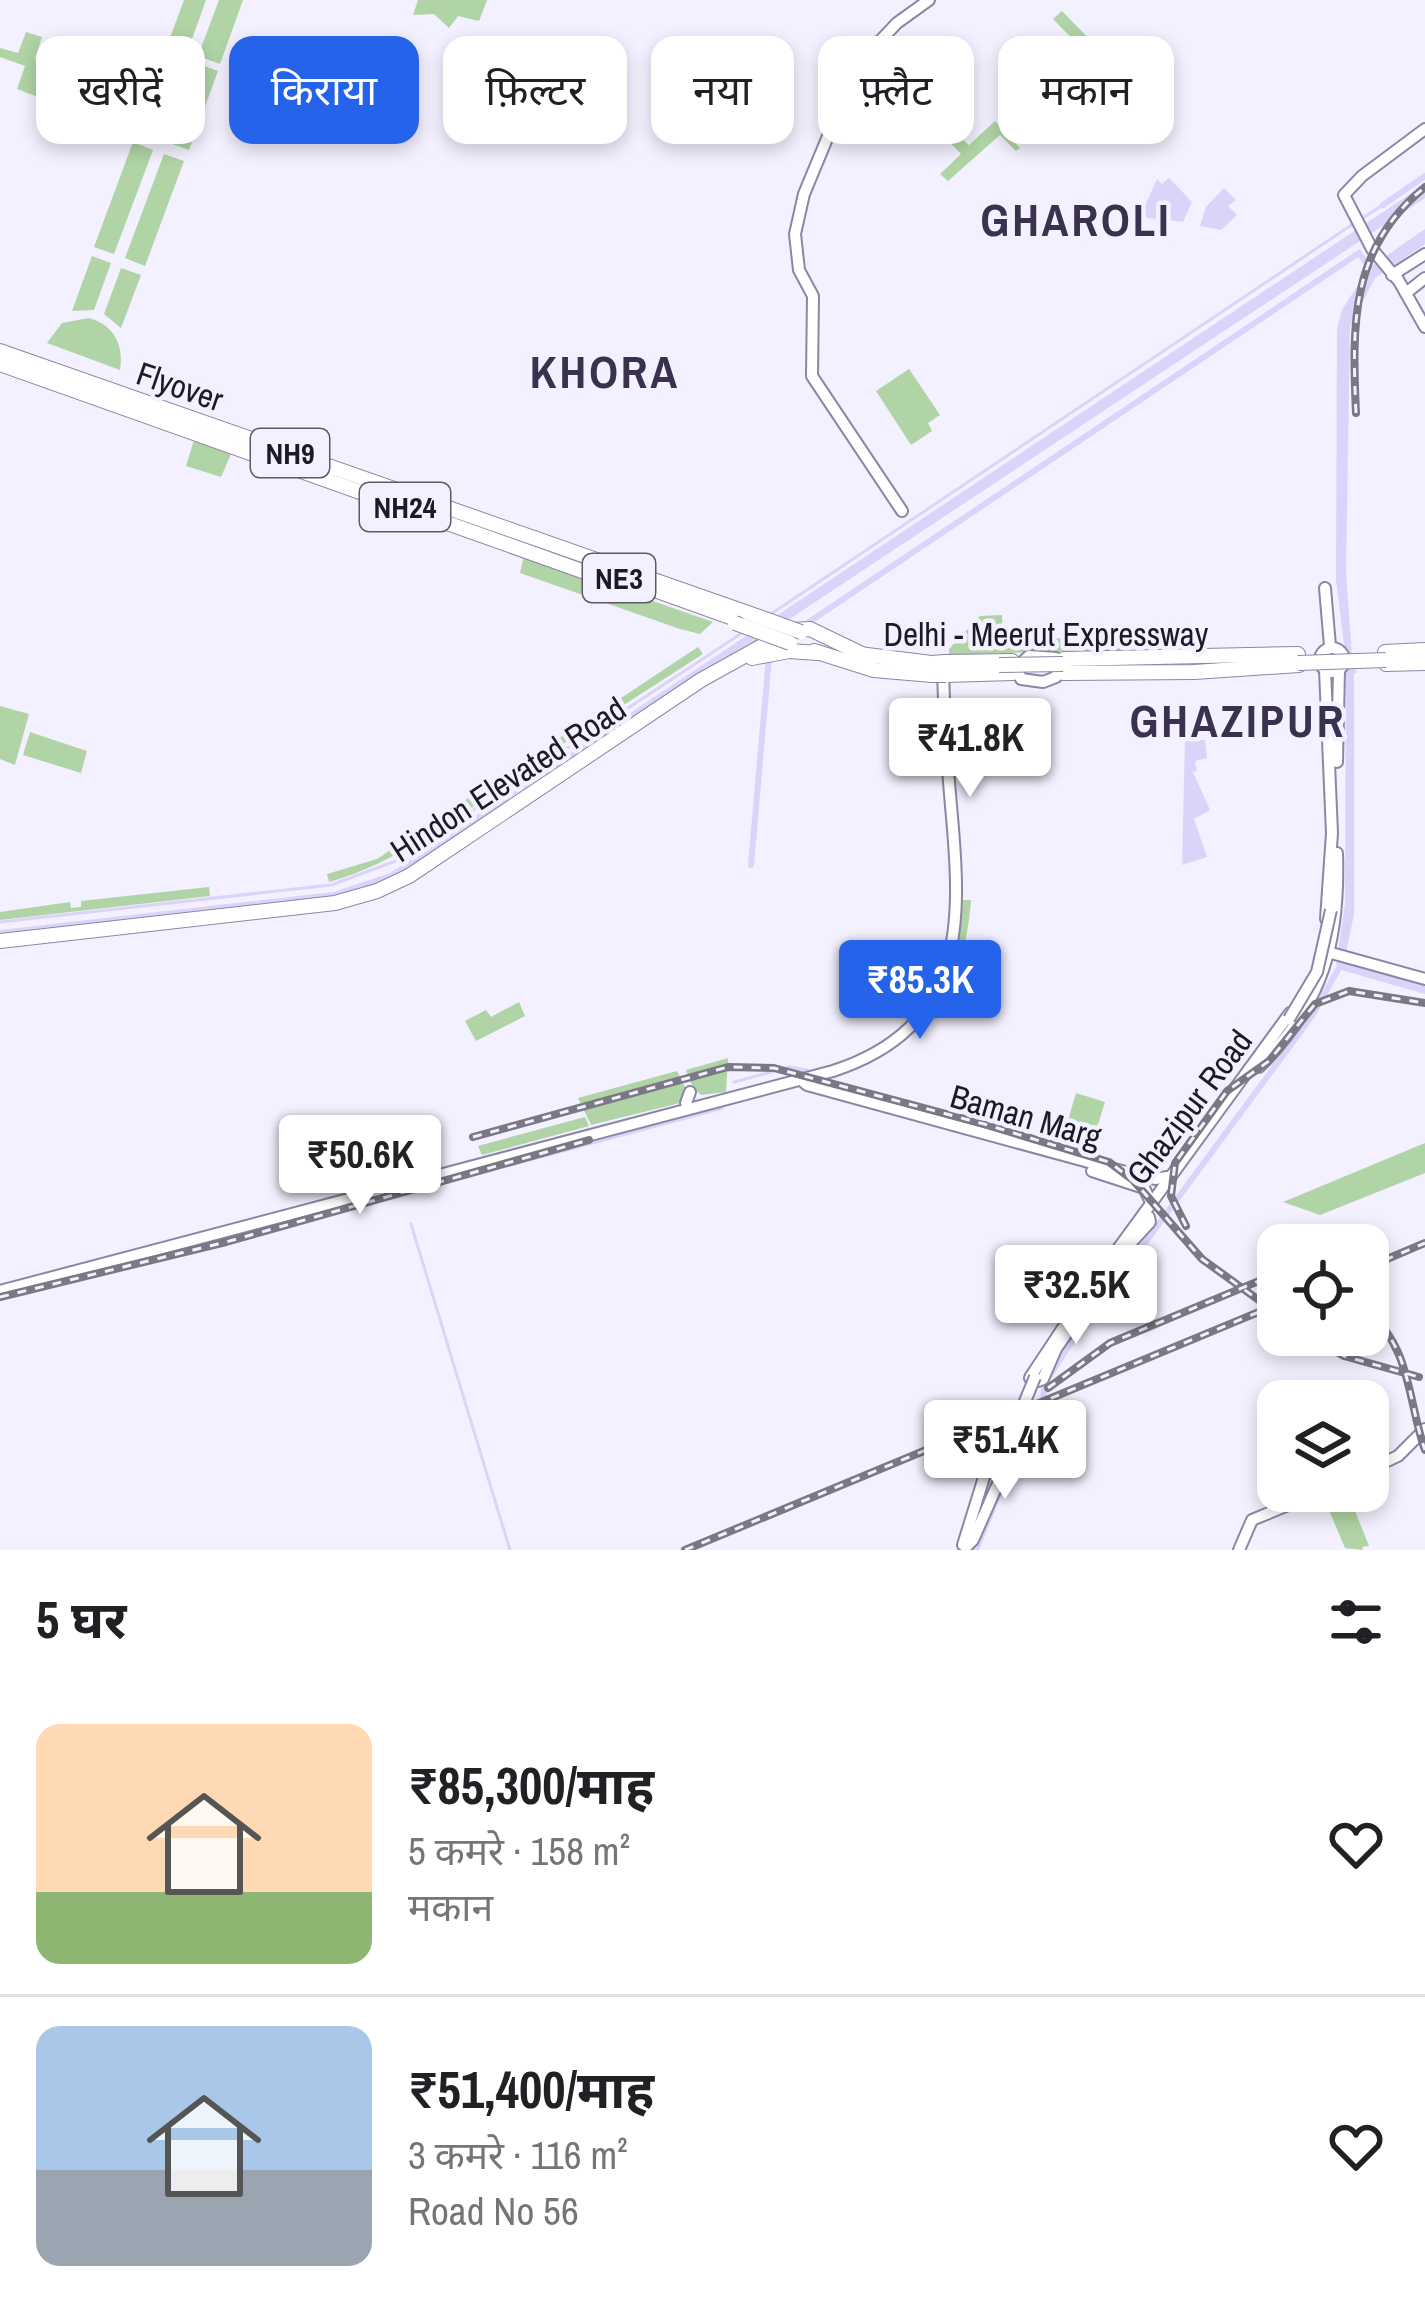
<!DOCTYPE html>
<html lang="hi">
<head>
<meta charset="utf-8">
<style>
  body { margin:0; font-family:"Archivo Narrow","Noto Sans Devanagari",sans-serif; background:#f6f6f6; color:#202124; height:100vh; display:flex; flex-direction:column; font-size:45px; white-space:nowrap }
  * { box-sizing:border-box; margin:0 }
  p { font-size:39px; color:#757577 }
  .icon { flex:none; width:66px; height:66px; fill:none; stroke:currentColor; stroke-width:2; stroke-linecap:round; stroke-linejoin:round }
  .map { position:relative; height:1550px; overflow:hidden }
  .sheet { display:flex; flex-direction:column; background:#fff; flex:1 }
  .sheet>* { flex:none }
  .guide { position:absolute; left:36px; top:36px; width:1353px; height:108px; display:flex; gap:24px }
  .buttons { position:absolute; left:1257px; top:1224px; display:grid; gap:24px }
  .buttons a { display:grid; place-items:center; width:132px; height:132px; border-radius:24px; background:#fff; box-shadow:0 6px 18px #0003; font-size:60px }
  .price { position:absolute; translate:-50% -102px; padding:0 27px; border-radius:12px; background:#fff; color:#222; font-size:39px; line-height:78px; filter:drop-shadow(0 3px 6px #0008) }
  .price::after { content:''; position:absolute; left:50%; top:72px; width:36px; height:27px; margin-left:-18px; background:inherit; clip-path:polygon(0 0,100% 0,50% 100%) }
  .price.current { background:#2563eb; color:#fff }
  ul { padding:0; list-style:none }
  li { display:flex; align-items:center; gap:36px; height:300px; padding:0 36px }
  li+li { border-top:3px solid #e0e0e0 }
  li span { display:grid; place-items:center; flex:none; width:336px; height:240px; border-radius:24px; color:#555 }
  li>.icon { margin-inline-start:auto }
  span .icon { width:144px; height:144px; fill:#fffc; stroke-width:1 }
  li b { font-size:51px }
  h2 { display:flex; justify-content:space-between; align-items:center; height:144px; padding:0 36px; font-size:51px }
  .pill { padding:0 42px; border-radius:24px; background:#fff; box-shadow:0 6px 18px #0003; font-size:42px; line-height:108px }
  .pill.current { background:#2563eb; color:#fff }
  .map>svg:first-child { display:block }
  .green { fill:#b0d4a5 }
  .water { fill:#dcd3fb }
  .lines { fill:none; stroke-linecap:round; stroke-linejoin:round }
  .stream { stroke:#dcd3fb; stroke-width:3 }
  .canal { stroke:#dcd3fb; stroke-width:6 }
  .major-casing { stroke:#8d85a6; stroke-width:14 }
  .highway-casing { stroke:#8d85a6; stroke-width:16 }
  .major { stroke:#fff; stroke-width:10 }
  .highway { stroke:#fff; stroke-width:14 }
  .rail-casing { stroke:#7b7885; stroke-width:8 }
  .rail { stroke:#f3f0ff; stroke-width:3; stroke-dasharray:9; stroke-linecap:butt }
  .major-bridge-casing { stroke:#8d85a6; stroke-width:14; stroke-linecap:butt }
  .highway-bridge-casing { stroke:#8d85a6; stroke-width:16; stroke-linecap:butt }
  .major-bridge { stroke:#fff; stroke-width:10 }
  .highway-bridge { stroke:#fff; stroke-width:14 }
  .labels { text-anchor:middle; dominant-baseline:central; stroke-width:9; stroke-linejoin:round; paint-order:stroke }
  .shield { fill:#f3f0ff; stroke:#5d5a67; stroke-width:3 }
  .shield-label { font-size:30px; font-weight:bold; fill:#1d1a26 }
  .street-label { font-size:33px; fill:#1d1a26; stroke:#f3f0ff }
  .district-label { font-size:45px; font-weight:bold; letter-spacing:3px; fill:#39314d; stroke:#f3f0ff }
</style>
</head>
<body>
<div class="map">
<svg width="1425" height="1550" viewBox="0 0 1425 1550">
  <rect width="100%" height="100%" fill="#f3f0ff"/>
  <!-- green -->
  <g class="green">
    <path d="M184,0H206L187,53L167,46Z"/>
    <path d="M219,0H243L220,64L198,56Z"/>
    <path d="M418,0H487L479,21L458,16L449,28L434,14L413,15Z"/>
    <path d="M1062,11L1133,84L1125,92L1053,19Z"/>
    <path d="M26,32L42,37L35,59L81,76L78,84L47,74L38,97L17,89L25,66L0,57V48L18,53Z"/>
    <path d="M889,42L918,71L935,56L937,58L905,96L914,106L910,110L900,101L869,131L865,127L880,113L875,108L892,91L888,86L907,67L886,45Z"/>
    <path d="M165,53L185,60L157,138L137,131Z"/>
    <path d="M196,63L218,71L189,150L167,142Z"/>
    <path d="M995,121L1020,148L1016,151L1000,135L948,181L940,174L961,154L938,130L941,127L956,143L961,138L969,145Z"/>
    <path d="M133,142L153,150L114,254L94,247Z"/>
    <path d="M164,154L184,161L145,266L125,258Z"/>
    <path d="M92,256L111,263L94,310L72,311Z"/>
    <path d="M121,268L141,275L121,328L104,314Z"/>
    <path d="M89,318C114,325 124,345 120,370L47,343L62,323Z"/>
    <path d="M909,369L940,415L928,423L932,431L911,445L876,391Z"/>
    <path d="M194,440L232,452L221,477L186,466Z"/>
    <path d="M524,556L713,622L700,634L680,629L520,573Z"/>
    <path d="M1002,615L1003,639L1035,638L1034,652L949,655V649L980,616Z"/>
    <path d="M1045,638L1120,640V653L1045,651Z"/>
    <path d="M698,647L703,654L529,766L527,759L595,715L597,718L605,714L603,710Z"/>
    <path d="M0,706L29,714L15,765L0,759Z"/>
    <path d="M30,732L87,751L81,773L23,755Z"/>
    <path d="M516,766L522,774C460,813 401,862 329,882L327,874L377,859Z"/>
    <path d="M209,887L210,896L0,920V912L70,902L71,908L81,907V901Z"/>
    <path d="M961,900H971C968,941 959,976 936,1011L928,1007C948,974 962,940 961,900Z"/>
    <path d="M519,1002L525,1016L476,1041L465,1021L486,1010L491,1017Z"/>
    <path d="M728,1058L726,1092L701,1095L693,1088L686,1070Z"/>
    <path d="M677,1071L687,1091L684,1102L591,1125L578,1098Z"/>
    <path d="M1076,1093L1105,1102L1088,1157L1049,1148L1051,1139L1062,1141Z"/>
    <path d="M585,1117L589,1126L482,1155L478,1146Z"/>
    <path d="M1425,1143V1173L1320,1215L1283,1202Z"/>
    <path d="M1330,1491H1347L1369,1546L1362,1547L1363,1550L1345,1548L1322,1494Z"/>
  </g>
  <!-- water -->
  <g class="water">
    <path d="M1169,178L1192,202L1183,222L1140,217L1157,179L1162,184Z"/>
    <path d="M1425,184V198L379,891L0,942V930L334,892L390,873Z"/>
    <path d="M1224,188L1236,200L1228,206L1237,215L1221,230L1200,226L1206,207Z"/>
    <path d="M1425,229V244L1375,278L1350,326L1346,573L1353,667L1357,672L1354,674V914L1345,959L1356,967L1425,985V994L1341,970L1336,964L1345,904L1346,660L1336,580L1337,329L1342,310L1368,269L1366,264L1373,265Z"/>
    <path d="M1185,740H1205L1207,758L1195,761L1197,771L1193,772L1210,810L1194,819L1207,857L1182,865Z"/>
  </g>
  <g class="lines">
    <!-- stream -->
    <g class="stream">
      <path d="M1361,219L1383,205"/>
      <path d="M768,616L1353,224"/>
      <path d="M0,922L331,885L396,861L745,631"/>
      <path d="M734,1082L790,1067L807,1070"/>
      <path d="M411,1224L510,1550"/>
    </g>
    <!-- canal -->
    <g class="canal">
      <path d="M1383,205L1425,176"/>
      <path d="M800,628L1359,253L1367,264"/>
      <path d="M751,865L769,657"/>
      <path d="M464,1176L721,1107"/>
      <path d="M1013,1458L1027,1426L1043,1409L1044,1385L1066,1350L1312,1016L1340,966"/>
      <path d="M976,1550L1004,1481"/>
    </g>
    <!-- major casing -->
    <g class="major-casing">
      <g id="major">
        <path d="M1392,275L1425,254"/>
        <path d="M1396,276L1425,327"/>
        <path d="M1397,279L1372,249L1344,195L1362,176L1425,129"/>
        <path d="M1406,293L1425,278"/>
        <path d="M902,511L812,376L813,296L799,270L795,234L804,194L858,64L897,23L929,0"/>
        <path d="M1325,588L1330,646"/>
        <circle cx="1332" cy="660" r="12"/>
        <path d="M1029,656L1056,658L1060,666L1056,677L1043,682L1021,679L1017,667Z"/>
        <path d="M1325,670L1332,833L1326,919"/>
        <path d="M1337,762L1339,670"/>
        <path d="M1324,951L1425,979"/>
        <path d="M1259,1067C1323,1004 1340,941 1337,853"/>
        <path d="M800,1079L807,1085L1114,1169L1155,1179L1167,1177"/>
        <path d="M686,1103L690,1092"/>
        <path d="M1092,1171L1144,1188L1151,1202"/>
        <path d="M1128,1246L1150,1222L1149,1217"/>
        <path d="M0,1291L833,1071C967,1027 962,923 951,806C947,760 944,714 943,668"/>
        <path d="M1031,1376L1088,1290L1290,1013"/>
        <path d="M1030,1378L1038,1381L1043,1379L1056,1349L1122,1253"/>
        <path d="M1368,1470L1398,1456L1425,1429"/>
        <path d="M963,1545L993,1448L999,1446L1011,1454L973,1540L967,1546"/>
        <path d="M1239,1550L1252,1520L1322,1491"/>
      </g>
    </g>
    <!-- highway casing -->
    <g class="highway-casing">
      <g id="highway">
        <path d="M0,351L748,613"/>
        <path d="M0,364L599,577"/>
        <path d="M593,568L741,621"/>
        <path d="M814,651L874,670L932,675"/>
        <path d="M1385,652L1425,650"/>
        <path d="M859,654L931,663"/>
        <path d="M752,658L789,651L818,653"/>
        <path d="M1064,659L1298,654"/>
        <path d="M945,662L1012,661"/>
        <path d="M1386,664L1425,663"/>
        <path d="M1063,673L1194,672L1299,665"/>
        <path d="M946,675L1013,673"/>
        <path d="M0,941L335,903L377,891L409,876L701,680L791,630L810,629L864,655"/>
      </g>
    </g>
    <!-- major -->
    <use href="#major" class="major"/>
    <!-- highway -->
    <use href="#highway" class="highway"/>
    <!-- rail casing -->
    <g class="rail-casing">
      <g id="rail">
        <path d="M1356,413C1352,325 1350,247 1425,187"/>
        <path d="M473,1137L728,1067L774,1068L984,1124L1109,1162L1133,1180L1202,1259L1278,1314"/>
        <path d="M1186,1226L1171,1196L1175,1163L1227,1091L1269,1061L1315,1004L1349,991L1425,1003"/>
        <path d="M1368,1267L1425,1243"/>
        <path d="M0,1297L226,1242L589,1140"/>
        <path d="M1368,1313C1411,1346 1408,1403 1425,1450"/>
        <path d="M1307,1335L1344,1356L1419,1377"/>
        <path d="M1048,1388L1110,1343L1278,1273"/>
        <path d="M685,1550L1278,1304"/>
      </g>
    </g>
    <!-- rail -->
    <use href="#rail" class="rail"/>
    <!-- major-bridge casing -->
    <g class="major-bridge-casing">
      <g id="major-bridge">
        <path d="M1289,1019L1317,972L1331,910"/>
        <path d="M1005,1450L1035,1377"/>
      </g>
    </g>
    <!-- highway-bridge casing -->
    <g class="highway-bridge-casing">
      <g id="highway-bridge">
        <path d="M748,613L801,632"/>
        <path d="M735,623L790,643"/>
        <path d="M931,663L945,662"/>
        <path d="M1298,663L1386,660"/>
        <path d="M999,665L1063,664"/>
        <path d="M932,675H946"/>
      </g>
    </g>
    <!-- major-bridge -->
    <use href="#major-bridge" class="major-bridge"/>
    <!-- highway-bridge -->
    <use href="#highway-bridge" class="highway-bridge"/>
  </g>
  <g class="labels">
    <!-- shield labels -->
    <g class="shield">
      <rect x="251" y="429" width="78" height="48" rx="9"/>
      <rect x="360" y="483" width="90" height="48" rx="9"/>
      <rect x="583" y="554" width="72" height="48" rx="9"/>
    </g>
    <g class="shield-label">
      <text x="290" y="453">NH9</text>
      <text x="405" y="507">NH24</text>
      <text x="619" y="578">NE3</text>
    </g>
    <!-- street labels -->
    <g class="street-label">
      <text transform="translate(180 386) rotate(19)">Flyover</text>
      <text x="1046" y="634">Delhi - Meerut Expressway</text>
      <text transform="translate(508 779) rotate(-33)">Hindon Elevated Road</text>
      <text transform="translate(1189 1107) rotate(-53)">Ghazipur Road</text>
      <text transform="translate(1026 1116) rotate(16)">Baman Marg</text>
    </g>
    <!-- district labels -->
    <g class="district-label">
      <text x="1076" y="219">GHAROLI</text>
      <text x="605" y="371">KHORA</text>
      <text x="1238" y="720">GHAZIPUR</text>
    </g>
  </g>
</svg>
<div class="buttons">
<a><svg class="icon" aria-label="locate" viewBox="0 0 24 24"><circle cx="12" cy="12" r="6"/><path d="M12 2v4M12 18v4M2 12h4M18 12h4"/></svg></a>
<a><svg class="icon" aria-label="layers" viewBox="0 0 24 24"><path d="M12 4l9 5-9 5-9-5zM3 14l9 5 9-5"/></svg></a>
</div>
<b class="price" style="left:970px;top:800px">₹41.8K</b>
<b class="price current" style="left:920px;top:1042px">₹85.3K</b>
<b class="price" style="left:360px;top:1217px">₹50.6K</b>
<b class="price" style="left:1076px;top:1347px">₹32.5K</b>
<b class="price" style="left:1005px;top:1502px">₹51.4K</b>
<div class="guide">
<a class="pill">खरीदें</a>
<a class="pill current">किराया</a>
<a class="pill">फ़िल्टर</a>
<a class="pill">नया</a>
<a class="pill">फ़्लैट</a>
<a class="pill">मकान</a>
</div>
</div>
<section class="sheet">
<h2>5 घर<svg class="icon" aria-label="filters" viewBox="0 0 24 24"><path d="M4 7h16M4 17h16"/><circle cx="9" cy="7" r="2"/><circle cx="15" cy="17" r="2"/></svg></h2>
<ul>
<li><span style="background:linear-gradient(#ffd9b3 70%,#8fb573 0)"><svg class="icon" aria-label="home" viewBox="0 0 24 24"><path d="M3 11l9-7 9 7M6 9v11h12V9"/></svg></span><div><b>₹85,300/माह</b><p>5 कमरे · 158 m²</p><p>मकान</p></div><svg class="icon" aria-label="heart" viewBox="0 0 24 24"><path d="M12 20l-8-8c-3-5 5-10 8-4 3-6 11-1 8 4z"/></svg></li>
<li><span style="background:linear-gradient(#a9c7e8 60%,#9aa5b1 0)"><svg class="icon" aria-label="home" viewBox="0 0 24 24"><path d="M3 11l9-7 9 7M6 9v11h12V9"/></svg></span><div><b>₹51,400/माह</b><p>3 कमरे · 116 m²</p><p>Road No 56</p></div><svg class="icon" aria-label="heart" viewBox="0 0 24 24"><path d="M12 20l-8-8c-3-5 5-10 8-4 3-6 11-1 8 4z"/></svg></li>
</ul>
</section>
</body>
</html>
